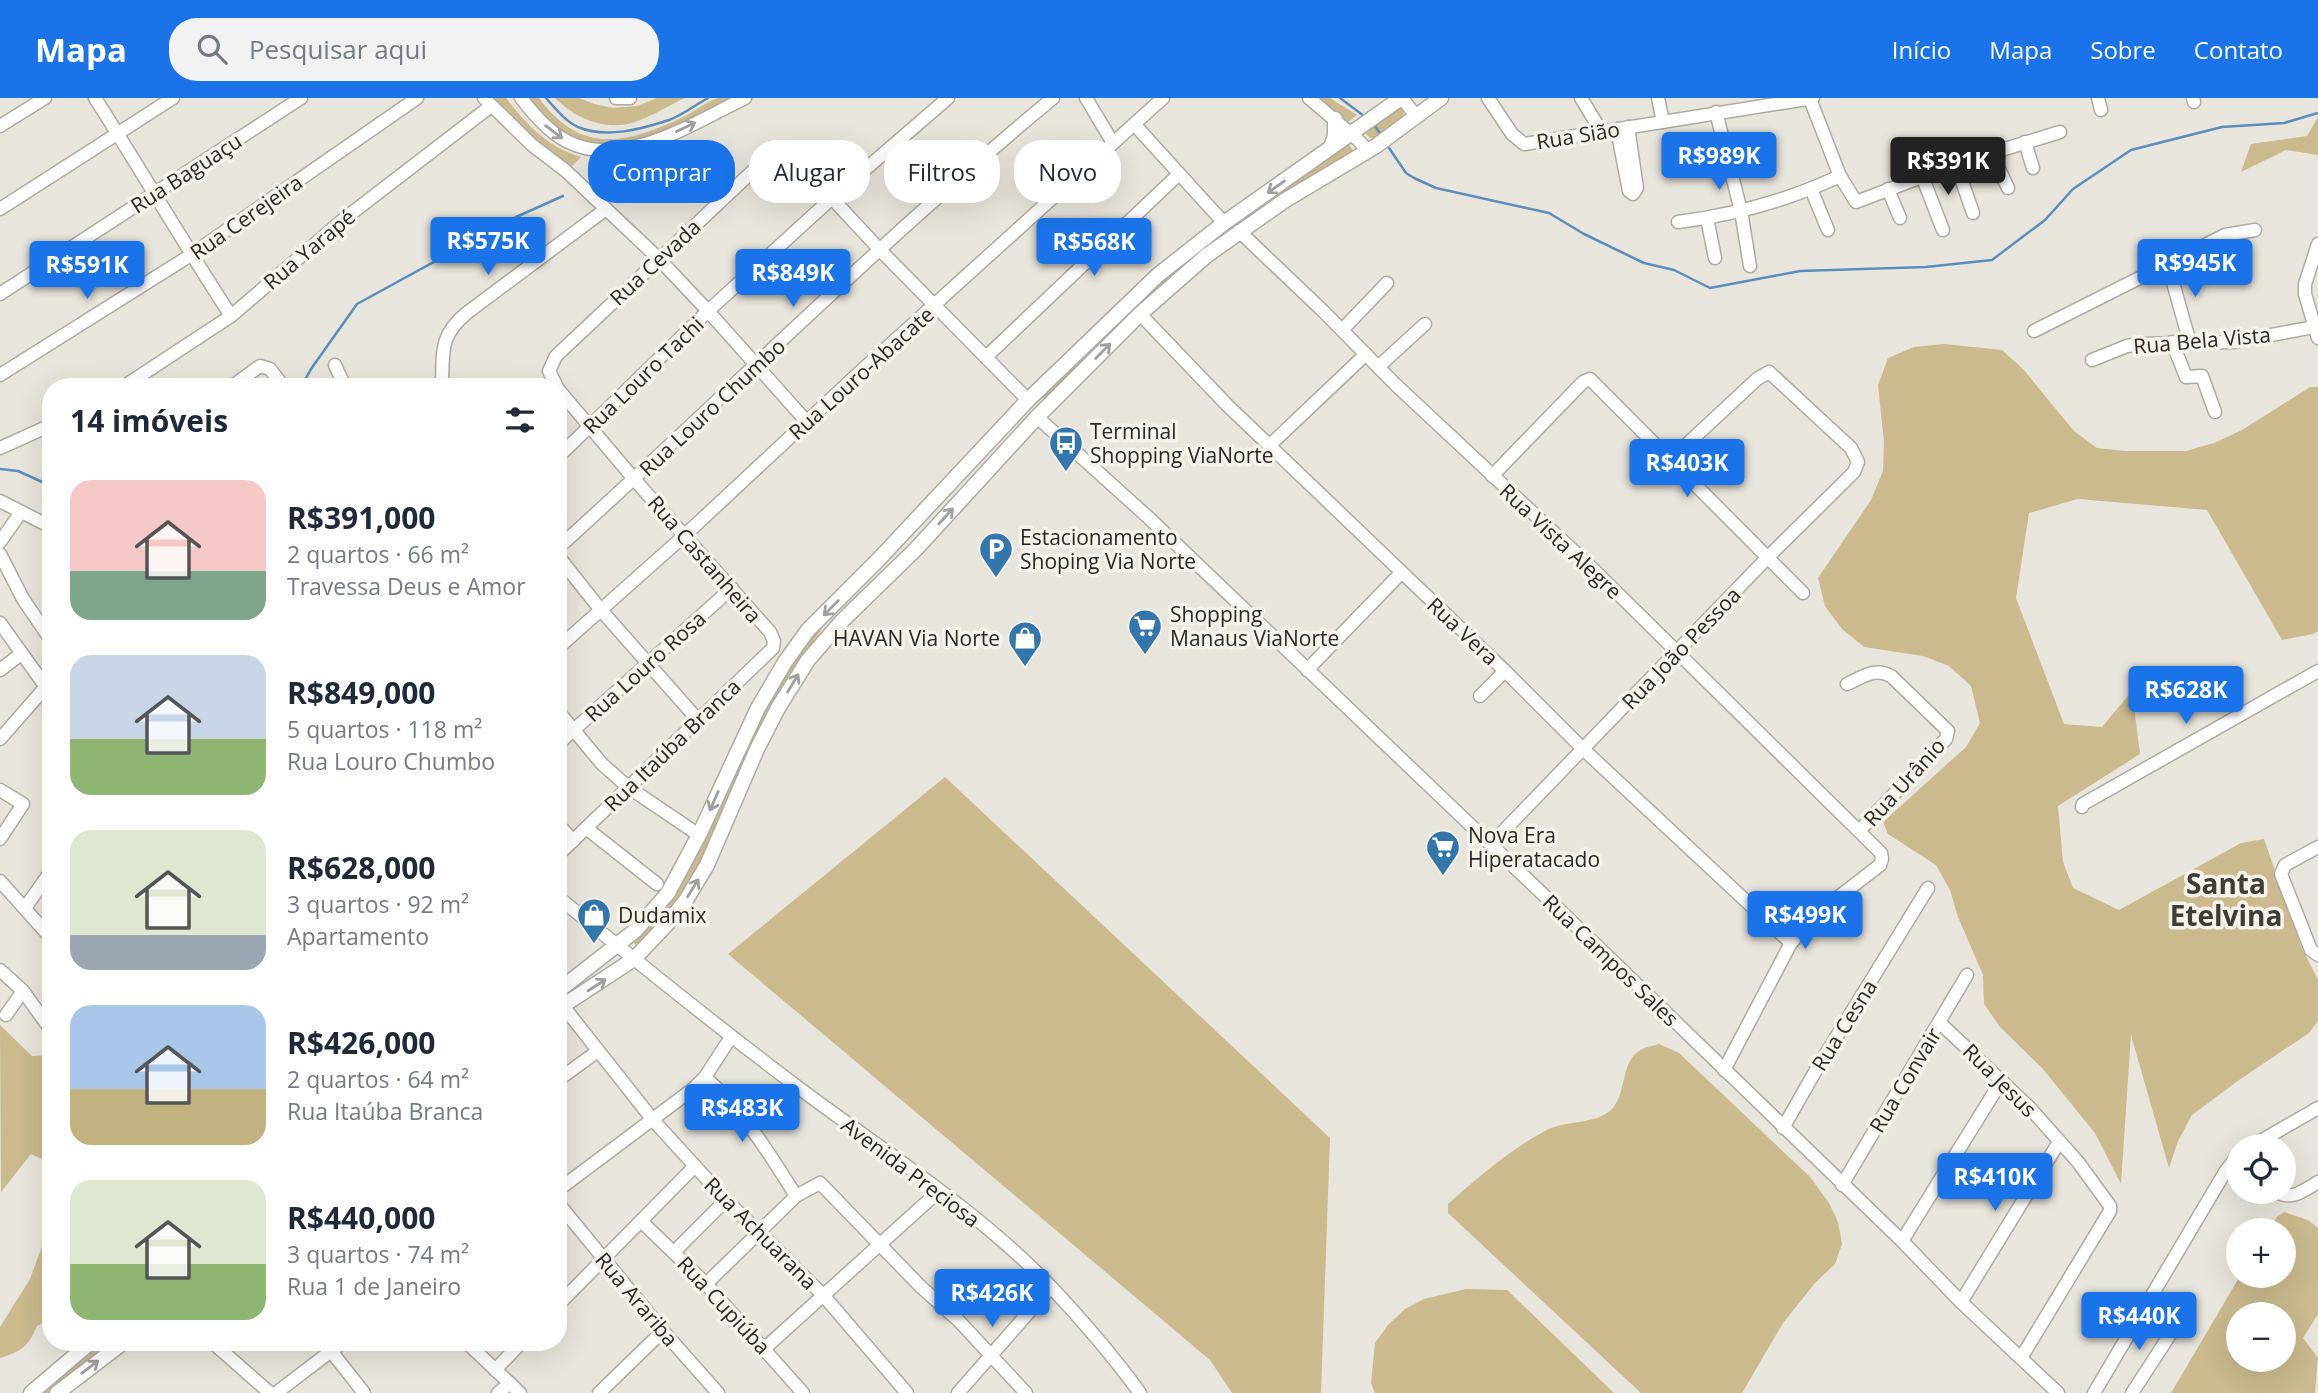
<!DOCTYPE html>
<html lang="pt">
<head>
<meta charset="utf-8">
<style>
  body { margin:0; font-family:"Open Sans",sans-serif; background:#f2f2f3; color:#1f2937; height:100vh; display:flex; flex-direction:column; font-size:26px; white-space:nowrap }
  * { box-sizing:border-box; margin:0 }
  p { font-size:23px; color:#747a83 }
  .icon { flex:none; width:38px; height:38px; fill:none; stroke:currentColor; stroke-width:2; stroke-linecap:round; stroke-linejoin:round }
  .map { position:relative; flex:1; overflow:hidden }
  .details { position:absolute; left:42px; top:280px; width:525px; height:973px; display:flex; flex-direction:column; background:#fff; border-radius:28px; box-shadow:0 7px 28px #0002 }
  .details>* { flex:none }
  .guide { position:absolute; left:588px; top:42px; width:665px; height:63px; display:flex; gap:14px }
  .tools { position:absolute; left:2226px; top:1036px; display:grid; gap:14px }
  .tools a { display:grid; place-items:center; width:70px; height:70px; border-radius:50%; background:#fff; box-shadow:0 7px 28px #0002; font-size:35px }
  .price { position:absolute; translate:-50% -60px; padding:0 16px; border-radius:7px; background:#1a73e8; color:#fff; font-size:23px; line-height:46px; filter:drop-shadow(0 2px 4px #0008) }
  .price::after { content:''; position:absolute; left:50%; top:42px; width:21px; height:16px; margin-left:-10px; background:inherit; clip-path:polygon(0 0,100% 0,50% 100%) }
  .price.selected { background:#222; color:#fff }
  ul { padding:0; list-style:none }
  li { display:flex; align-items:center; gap:21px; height:175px; padding:0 28px }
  li span { display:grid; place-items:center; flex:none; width:196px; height:140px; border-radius:21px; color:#555 }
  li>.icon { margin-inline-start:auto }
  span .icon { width:84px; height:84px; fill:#fffc; stroke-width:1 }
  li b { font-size:30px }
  h2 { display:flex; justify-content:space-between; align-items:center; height:84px; padding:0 28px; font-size:30px }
  .chip { padding:0 24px; border-radius:28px; background:#fff; box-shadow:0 7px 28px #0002; font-size:24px; line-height:63px }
  .chip.selected { background:#1a73e8; color:#fff }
  header { display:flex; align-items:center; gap:42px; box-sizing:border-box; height:98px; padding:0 35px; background:#1a73e8; color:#fff }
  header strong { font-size:33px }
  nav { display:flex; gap:38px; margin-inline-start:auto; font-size:24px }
  .search { width:490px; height:63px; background:#f2f2f3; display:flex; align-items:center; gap:18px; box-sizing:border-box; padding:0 24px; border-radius:28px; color:#747a83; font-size:26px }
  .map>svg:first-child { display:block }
  .green { fill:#caba8e; fill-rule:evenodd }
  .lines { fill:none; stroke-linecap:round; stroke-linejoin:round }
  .stream { stroke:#5b8eba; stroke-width:2.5 }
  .minor-casing { stroke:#adaaa2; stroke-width:15 }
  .major-casing { stroke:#adaaa2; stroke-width:17 }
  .minor { stroke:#fff; stroke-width:12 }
  .major { stroke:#fff; stroke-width:14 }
  .oneway { stroke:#9f9f9d }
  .labels { text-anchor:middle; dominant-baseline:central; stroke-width:7; stroke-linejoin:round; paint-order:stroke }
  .street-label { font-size:21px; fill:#2a2926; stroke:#f5f2ea }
  .poi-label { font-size:21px; fill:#2a2926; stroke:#f5f2ea; text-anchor:start }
  .district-label { font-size:28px; font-weight:bold; fill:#3f3d36; stroke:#f5f2ea }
</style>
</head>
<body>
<header>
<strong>Mapa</strong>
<div class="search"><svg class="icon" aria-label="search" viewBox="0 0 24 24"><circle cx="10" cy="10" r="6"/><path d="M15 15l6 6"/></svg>Pesquisar aqui</div>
<nav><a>Início</a><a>Mapa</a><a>Sobre</a><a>Contato</a></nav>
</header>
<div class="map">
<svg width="2318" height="1295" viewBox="0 0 2318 1295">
  <rect width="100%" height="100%" fill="#e8e5dc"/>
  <!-- green -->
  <g class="green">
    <path d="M486,0H506C527,27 547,49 581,59L567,73Z"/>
    <path d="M525,0H539C582,58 627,46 685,18C695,13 707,3 718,0C723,0 730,0 735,0L655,40L599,50L557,33Z"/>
    <path d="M555,0H579L594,6L613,10L637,8L657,0H685C668,8 652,18 635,24C606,34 575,20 555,0Z"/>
    <path d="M1314,0H1330L1357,17L1347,25Z"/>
    <path d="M1402,9L1404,16L1400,24L1374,40H1370L1366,36V33L1396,10Z"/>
    <path d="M2318,19V57L2286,52L2241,74L2251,46L2307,38Z"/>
    <path d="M1348,45L1354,54L1266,111L1045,302L1041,297L1134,206L1217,137Z"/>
    <path d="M1944,246L2002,252L2023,271L2074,333L2097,350L2126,353H2186L2214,345L2242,332L2310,289H2318V533L2313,536L2282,542L2207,412L2078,401L2029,415L2016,500L2064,626L2102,629L2132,593L2140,656L2058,708L2063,764L2073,790L2119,812L2241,745L2264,741L2301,848L2318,882V923L2309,935L2239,982L2192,1017L2178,1043L2169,1070L2131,937L2121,1086L2095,1035L2042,970L2000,929L1984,906L1983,877L1958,819L1950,792L1936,767L1888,736L1883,724L1966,649L1980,625L1971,588L1949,568L1923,558L1864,549L1842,531L1825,508L1818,480L1871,402L1883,373L1884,344L1878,287L1888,260L1914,249Z"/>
    <path d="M822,531L780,592L696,774L652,833L637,848L633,844L690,772L769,596L814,533Z"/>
    <path d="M945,679L1330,1040L1321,1295H1232L1210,1262L728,856Z"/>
    <path d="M0,927L32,958L51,957V1065L31,1056L1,1094Z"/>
    <path d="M1659,946L1679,955L1810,1079L1829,1105L1838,1124L1842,1146L1835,1166L1815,1185L1783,1225L1742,1295H1641L1448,1115V1106C1479,1079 1510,1051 1547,1032C1565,1022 1596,1027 1612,1011C1627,995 1620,966 1639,953C1644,949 1653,948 1659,946Z"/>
    <path d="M2284,1114L2308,1122L2318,1130V1216L2303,1240L2318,1260L2315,1295H2171L2240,1178H2284V1132H2269L2277,1119ZM2238,1216H2284V1262H2238Z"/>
    <path d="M51,1124V1221L37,1228C28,1249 22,1253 0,1260V1229L30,1181Z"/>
    <path d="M1466,1191L1507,1192L1614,1295H1375L1371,1285L1375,1245L1388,1227L1405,1211L1424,1201Z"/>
    <path d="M102,1244H118L52,1295H42Z"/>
  </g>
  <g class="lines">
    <!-- stream -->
    <g class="stream">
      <path d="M546,0C555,10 565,23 578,29C606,41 642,31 669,22C683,17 695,7 708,0"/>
      <path d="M1340,0L1364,18"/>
      <path d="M1374,27L1382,38"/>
      <path d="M1387,47L1406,75L1414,80L1436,90L1549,115L1584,136L1644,165L1674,172L1710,190L1800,173L1926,169L1992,162L2045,122L2073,91L2131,52L2222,29L2284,25L2318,15"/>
      <path d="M301,289L311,271L357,206L516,119L563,98"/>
      <path d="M0,371L18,373L51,388"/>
    </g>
    <!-- minor casing -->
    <g class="minor-casing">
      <g id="minor">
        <path d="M95,0C141,72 184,146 231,218"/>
        <path d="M484,0L532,47L566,73L658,160L708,213L807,324"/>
        <path d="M521,0C531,13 541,25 554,35C612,80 691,26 745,0"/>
        <path d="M616,0H630"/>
        <path d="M1086,0L1113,45"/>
        <path d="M1309,0L1358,42L1368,53"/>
        <path d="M1402,0L1416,18"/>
        <path d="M1488,0L1512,36L1524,46L1813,0"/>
        <path d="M1581,0L1601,33"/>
        <path d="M1658,0L1663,24"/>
        <path d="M2098,0L2101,12"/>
        <path d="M2193,0L2194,4"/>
        <path d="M1810,1L1840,78L1856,104L1956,66L2060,34"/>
        <path d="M1716,14L1741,113L1750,168"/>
        <path d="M1134,26L1224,125"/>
        <path d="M0,28L45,0"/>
        <path d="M1617,31L1629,93L1633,96L1637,90L1628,29"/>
        <path d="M2025,44L2033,70"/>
        <path d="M1991,54L2008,90"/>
        <path d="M1956,66L1973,115"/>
        <path d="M1922,78L1943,132"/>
        <path d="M1811,91L1828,132"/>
        <path d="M1888,91L1900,120"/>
        <path d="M0,111L173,0"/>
        <path d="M1707,120L1715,160"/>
        <path d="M1678,124C1733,117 1789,102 1840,78"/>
        <path d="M1239,133L1323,213L1396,287L1595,473L1881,755L1882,761L1880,767L1823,811L1791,845L1724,972"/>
        <path d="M2318,146L2305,186V196L2318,240"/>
        <path d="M2168,167L2190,245"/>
        <path d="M0,196L301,0"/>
        <path d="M1140,216L1227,307L1505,573L1583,651L1791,845"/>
        <path d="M1342,232L1387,185"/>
        <path d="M2034,233L2225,137L2255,132"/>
        <path d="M2172,244L2186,279L2202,278L2215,314"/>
        <path d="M986,259L1179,76"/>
        <path d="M2092,262L2127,248L2139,246L2234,244L2314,229"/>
        <path d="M335,267L345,289"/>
        <path d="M1378,269L1425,226"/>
        <path d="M0,277L191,157L417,0"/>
        <path d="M123,289L231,218L344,121L491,8"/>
        <path d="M231,289L260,268L270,271L284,289"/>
        <path d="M442,289C443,254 439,237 468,214L606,111"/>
        <path d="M557,289L549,273L556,258L771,56L782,51L790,55L880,152L1028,302"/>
        <path d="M558,291L634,381L770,534L774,543L773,550L558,757"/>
        <path d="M1037,319L1150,421L1595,846L1902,1143L1961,1204L2058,1295"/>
        <path d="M1270,347L1366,256"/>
        <path d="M0,350L51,327"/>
        <path d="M558,359L708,213L832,100L948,0"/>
        <path d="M1492,378L1583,284L1590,281L1803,495"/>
        <path d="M0,403L51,429"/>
        <path d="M0,444L21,414"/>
        <path d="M558,450C723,301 881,142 1053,0"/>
        <path d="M0,456L23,501L51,542"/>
        <path d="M558,458L600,511L698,622"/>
        <path d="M0,525L51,596"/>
        <path d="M558,550L685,437L861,273L1163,0"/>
        <path d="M0,572L21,556"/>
        <path d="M1307,572L1401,475"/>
        <path d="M1847,586C1863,579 1875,569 1891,578L1948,633L1946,641L1859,733"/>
        <path d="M1480,598L1505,573"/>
        <path d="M558,613L602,666L628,689L699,737"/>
        <path d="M0,641L51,583"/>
        <path d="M558,646L732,490"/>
        <path d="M0,692L23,706L0,741"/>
        <path d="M2082,709L2083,706L2318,573"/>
        <path d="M558,726L573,743"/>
        <path d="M586,730L657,786"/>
        <path d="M1491,746L1768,459L1844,384L1854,374L1858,364L1851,350L1769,274L1757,281L1671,361"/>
        <path d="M2318,749L2285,767L2281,776L2311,852L2318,857"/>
        <path d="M0,783L51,840"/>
        <path d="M558,799C636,863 714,926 795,987C881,1052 977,1111 1052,1190C1083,1223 1113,1258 1140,1295"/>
        <path d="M25,810L51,773"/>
        <path d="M0,872L23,893L51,932"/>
        <path d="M563,908L653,1022L726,1102L823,1197L907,1295"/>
        <path d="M6,917L23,893"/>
        <path d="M1939,924L2029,1009L2078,1064L2110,1108V1113L2021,1260"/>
        <path d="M705,979C743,1013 770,1056 796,1098"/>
        <path d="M558,982L598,953"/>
        <path d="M1783,1030L1816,972L1928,790"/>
        <path d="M2252,1048L2318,1010"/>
        <path d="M1842,1087L1967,877"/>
        <path d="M558,1092L693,991L705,979L731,939"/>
        <path d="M2277,1094C2292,1103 2304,1092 2318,1084"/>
        <path d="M558,1105L663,1233L718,1295"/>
        <path d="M641,1123L706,1186L803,1295"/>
        <path d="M1902,1143L2002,982"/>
        <path d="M674,1154L726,1102"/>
        <path d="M706,1186L796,1098L820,1085L921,1189L958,1222L1026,1295"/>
        <path d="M1961,1204L2059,1044"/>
        <path d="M558,1207L695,1068"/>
        <path d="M212,1244L270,1295"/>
        <path d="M466,1244L520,1295"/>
        <path d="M765,1250L939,1093"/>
        <path d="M331,1253L364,1295"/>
        <path d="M495,1272L522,1244"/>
        <path d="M276,1295L343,1244"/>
        <path d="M498,1295L510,1285"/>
        <path d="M599,1295L663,1233"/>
        <path d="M958,1295L1051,1189"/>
        <path d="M2094,1295L2225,1074L2238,1057"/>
        <path d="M2132,1295L2173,1232"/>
      </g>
    </g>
    <!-- major casing -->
    <g class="major-casing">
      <g id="major">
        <path d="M1331,49L1335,38V21"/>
        <path d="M558,893L636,832L668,795L699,737L758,610L785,564L808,532L879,461L1028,302L1158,177L1224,125L1401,0"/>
        <path d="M558,911L634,861L668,825L686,802L707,767L757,651L778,610L808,562L842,523L916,451L1037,319L1140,216L1206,158L1284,103L1376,48L1441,0"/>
        <path d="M31,1295L91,1244"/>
        <path d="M57,1295L124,1244"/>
      </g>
    </g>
    <!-- minor -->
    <use href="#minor" class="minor"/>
    <!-- major -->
    <use href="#major" class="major"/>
  </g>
  <!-- one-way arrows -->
  <defs><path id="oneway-shaft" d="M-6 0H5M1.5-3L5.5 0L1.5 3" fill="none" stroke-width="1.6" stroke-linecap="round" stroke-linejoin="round" transform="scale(1.75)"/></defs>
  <g class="oneway">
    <use href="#oneway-shaft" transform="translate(686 29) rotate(-25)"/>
    <use href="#oneway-shaft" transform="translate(554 34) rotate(37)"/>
    <use href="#oneway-shaft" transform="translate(1276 89) rotate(145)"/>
    <use href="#oneway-shaft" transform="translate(1103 253) rotate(-45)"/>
    <use href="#oneway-shaft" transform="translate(946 418) rotate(-48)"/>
    <use href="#oneway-shaft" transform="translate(831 510) rotate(135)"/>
    <use href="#oneway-shaft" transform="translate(793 585) rotate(-59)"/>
    <use href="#oneway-shaft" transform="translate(714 703) rotate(114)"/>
    <use href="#oneway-shaft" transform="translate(693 790) rotate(-58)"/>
    <use href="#oneway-shaft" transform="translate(597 887) rotate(-33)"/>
    <use href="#oneway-shaft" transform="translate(90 1269) rotate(-37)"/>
  </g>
  <!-- icons -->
  <defs>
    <g id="bus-pin" transform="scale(1.75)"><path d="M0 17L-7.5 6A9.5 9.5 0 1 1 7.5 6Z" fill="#3376ac" stroke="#f5f2ea"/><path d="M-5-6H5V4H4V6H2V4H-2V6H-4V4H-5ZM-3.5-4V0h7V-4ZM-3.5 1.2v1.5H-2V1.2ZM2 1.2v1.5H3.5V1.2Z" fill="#fff"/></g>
    <g id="parking-pin" transform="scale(1.75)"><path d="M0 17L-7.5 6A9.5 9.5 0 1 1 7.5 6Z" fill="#3376ac" stroke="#f5f2ea"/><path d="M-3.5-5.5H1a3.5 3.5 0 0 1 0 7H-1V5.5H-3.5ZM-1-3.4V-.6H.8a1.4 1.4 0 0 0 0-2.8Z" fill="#fff"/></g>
    <g id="supermarket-pin" transform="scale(1.75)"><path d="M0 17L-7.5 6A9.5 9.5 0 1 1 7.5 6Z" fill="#3376ac" stroke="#f5f2ea"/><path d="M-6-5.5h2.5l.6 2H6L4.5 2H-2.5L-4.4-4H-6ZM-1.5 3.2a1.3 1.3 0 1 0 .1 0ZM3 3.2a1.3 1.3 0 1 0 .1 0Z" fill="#fff"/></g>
    <g id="shop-pin" transform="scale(1.75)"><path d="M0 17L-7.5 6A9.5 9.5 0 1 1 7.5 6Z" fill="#3376ac" stroke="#f5f2ea"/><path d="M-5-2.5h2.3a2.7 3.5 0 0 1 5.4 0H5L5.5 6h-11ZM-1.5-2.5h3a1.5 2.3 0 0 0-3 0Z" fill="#fff"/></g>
  </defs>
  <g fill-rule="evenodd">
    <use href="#bus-pin" x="1066" y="345"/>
    <use href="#parking-pin" x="996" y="451"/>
    <use href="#supermarket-pin" x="1145" y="528"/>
    <use href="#shop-pin" x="1025" y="540"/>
    <use href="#supermarket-pin" x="1443" y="749"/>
    <use href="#shop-pin" x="594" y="817"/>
  </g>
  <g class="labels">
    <!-- street labels -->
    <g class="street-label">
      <text transform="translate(1578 37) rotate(-9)">Rua Sião</text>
      <text transform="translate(186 75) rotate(-33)">Rua Baguaçu</text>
      <text transform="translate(246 119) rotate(-35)">Rua Cerejeira</text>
      <text transform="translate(309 151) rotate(-40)">Rua Yarapé</text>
      <text transform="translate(655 164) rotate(-43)">Rua Cevada</text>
      <text transform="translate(2202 242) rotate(-5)">Rua Bela Vista</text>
      <text transform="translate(861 275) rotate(-42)">Rua Louro-Abacate</text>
      <text transform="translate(643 277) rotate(-44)">Rua Louro Tachi</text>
      <text transform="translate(712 309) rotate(-43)">Rua Louro Chumbo</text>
      <text transform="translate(1561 443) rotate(43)">Rua Vista Alegre</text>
      <text transform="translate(705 461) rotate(49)">Rua Castanheira</text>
      <text transform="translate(1463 533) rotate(43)">Rua Vera</text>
      <text transform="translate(1681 550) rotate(-46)">Rua João Pessoa</text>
      <text transform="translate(645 568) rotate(-42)">Rua Louro Rosa</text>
      <text transform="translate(672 647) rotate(-44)">Rua Itaúba Branca</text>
      <text transform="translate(1904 684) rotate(-48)">Rua Urânio</text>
      <text transform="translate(1611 862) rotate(44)">Rua Campos Sales</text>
      <text transform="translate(1844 927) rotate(-58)">Rua Cesna</text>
      <text transform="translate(1905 982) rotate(-59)">Rua Convair</text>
      <text transform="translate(2000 982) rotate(45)">Rua Jesus</text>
      <text transform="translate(911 1074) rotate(37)">Avenida Preciosa</text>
      <text transform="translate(761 1135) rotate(45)">Rua Achuarana</text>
      <text transform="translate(637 1201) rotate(50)">Rua Arariba</text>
      <text transform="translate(724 1207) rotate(47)">Rua Cupiúba</text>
    </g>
    <!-- poi labels -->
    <g class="poi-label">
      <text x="1090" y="333">Terminal<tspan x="1090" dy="24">Shopping ViaNorte</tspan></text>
      <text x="1020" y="439">Estacionamento<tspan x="1020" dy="24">Shoping Via Norte</tspan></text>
      <text x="1170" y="516">Shopping<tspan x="1170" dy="24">Manaus ViaNorte</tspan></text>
      <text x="1000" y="540" text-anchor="end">HAVAN Via Norte</text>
      <text x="1468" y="737">Nova Era<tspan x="1468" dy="24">Hiperatacado</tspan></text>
      <text x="618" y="817">Dudamix</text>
    </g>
    <!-- district labels -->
    <g class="district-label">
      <text x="2226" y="785">Santa<tspan x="2226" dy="32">Etelvina</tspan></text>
    </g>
  </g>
</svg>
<div class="tools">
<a><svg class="icon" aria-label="locate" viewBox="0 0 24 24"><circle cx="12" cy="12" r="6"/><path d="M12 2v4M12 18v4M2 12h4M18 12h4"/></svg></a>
<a>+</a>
<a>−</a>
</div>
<b class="price" style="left:1719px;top:94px">R$989K</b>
<b class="price selected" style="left:1948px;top:99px">R$391K</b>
<b class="price" style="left:488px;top:179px">R$575K</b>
<b class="price" style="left:1094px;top:180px">R$568K</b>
<b class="price" style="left:2195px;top:201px">R$945K</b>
<b class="price" style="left:87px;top:203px">R$591K</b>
<b class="price" style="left:793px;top:211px">R$849K</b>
<b class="price" style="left:1687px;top:401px">R$403K</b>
<b class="price" style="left:2186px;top:628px">R$628K</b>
<b class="price" style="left:1805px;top:853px">R$499K</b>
<b class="price" style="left:742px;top:1046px">R$483K</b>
<b class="price" style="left:1995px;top:1115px">R$410K</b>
<b class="price" style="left:992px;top:1231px">R$426K</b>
<b class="price" style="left:2139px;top:1254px">R$440K</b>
<div class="guide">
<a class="chip selected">Comprar</a>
<a class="chip">Alugar</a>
<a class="chip">Filtros</a>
<a class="chip">Novo</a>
</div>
<section class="details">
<h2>14 imóveis<svg class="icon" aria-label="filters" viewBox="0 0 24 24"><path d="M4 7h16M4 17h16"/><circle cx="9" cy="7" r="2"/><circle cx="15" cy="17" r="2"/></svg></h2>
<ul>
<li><span style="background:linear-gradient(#f6c9c9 65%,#7fa58c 0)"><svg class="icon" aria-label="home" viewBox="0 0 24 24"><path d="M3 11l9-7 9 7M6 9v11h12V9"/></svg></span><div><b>R$391,000</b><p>2 quartos · 66 m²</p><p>Travessa Deus e Amor</p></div></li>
<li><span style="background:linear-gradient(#c9d6e8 60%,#8fb573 0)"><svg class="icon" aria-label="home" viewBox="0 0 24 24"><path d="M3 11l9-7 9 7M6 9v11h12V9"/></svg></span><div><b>R$849,000</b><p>5 quartos · 118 m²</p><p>Rua Louro Chumbo</p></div></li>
<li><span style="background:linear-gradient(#dfe7d0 75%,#9aa5b1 0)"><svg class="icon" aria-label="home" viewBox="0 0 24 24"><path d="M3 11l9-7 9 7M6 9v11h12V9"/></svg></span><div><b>R$628,000</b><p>3 quartos · 92 m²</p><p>Apartamento</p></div></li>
<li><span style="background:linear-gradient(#a9c7e8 60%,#c2b280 0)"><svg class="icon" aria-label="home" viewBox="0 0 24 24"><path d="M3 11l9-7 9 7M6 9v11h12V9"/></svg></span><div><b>R$426,000</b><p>2 quartos · 64 m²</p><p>Rua Itaúba Branca</p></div></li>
<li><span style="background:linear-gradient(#dfe7d0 60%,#8fb573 0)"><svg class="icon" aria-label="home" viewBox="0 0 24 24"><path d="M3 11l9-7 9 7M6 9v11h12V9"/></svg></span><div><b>R$440,000</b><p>3 quartos · 74 m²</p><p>Rua 1 de Janeiro</p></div></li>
</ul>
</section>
</div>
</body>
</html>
